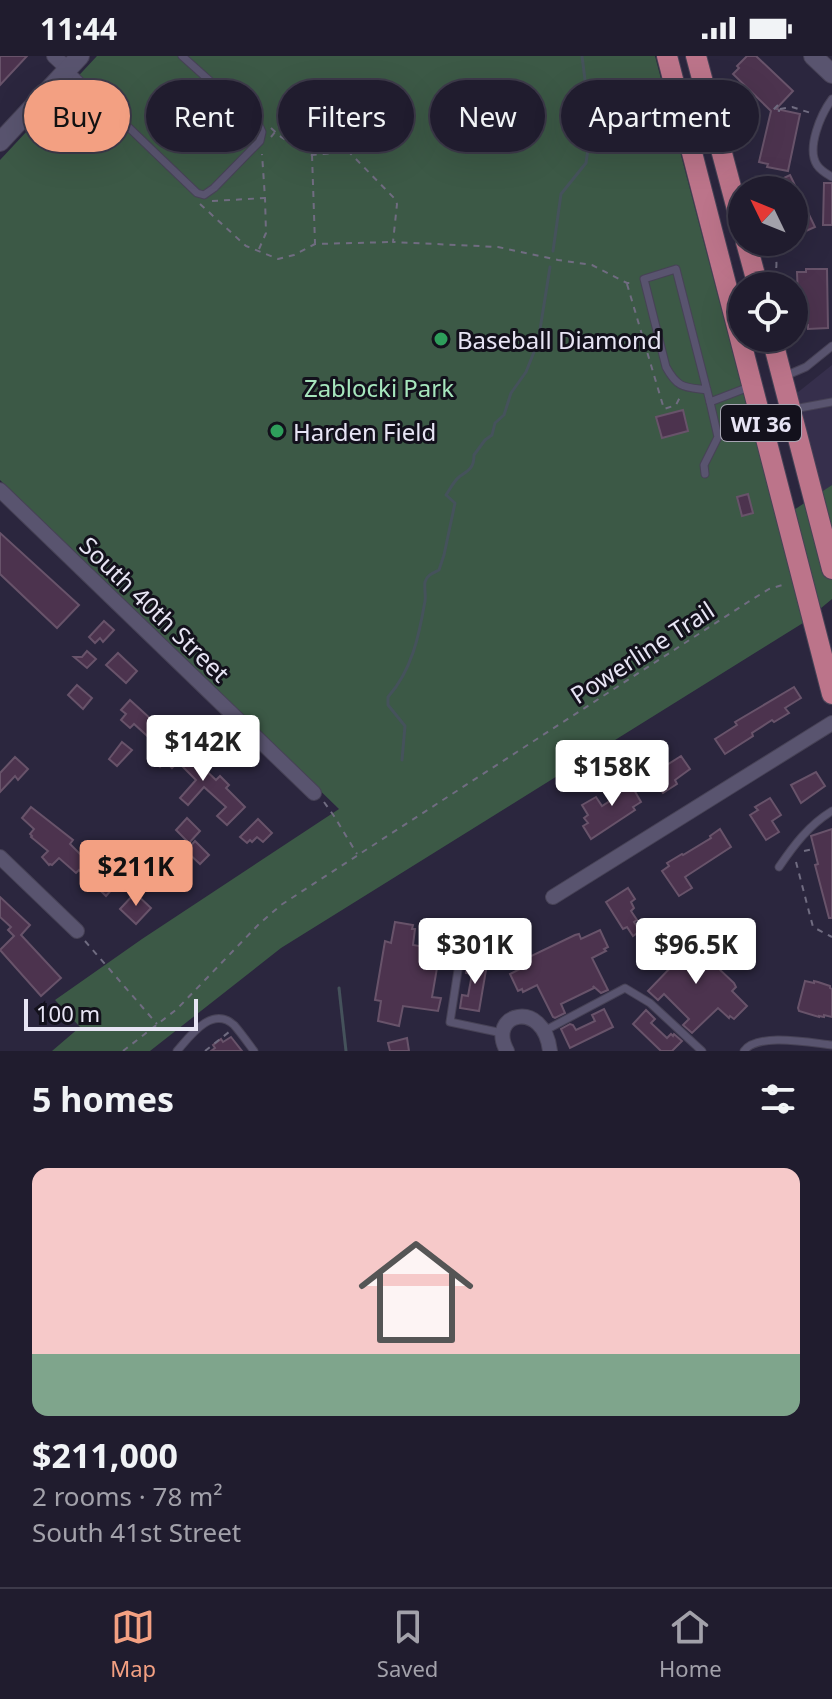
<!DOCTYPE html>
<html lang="en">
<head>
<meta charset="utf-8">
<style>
  body { margin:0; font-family:"Noto Sans",sans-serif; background:#282536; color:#f1f3f6; height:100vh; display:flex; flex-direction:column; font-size:30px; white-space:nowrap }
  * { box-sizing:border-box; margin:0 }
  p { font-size:26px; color:#a2a1aa }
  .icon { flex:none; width:44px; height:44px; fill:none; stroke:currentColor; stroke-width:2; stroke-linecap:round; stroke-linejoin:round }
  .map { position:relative; height:995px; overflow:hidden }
  .drawer { display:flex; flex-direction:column; background:#201c2e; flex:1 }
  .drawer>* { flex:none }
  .guide { position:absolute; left:24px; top:24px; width:784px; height:72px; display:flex; gap:16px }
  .needle { width:52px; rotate:313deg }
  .fabs { position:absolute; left:728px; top:120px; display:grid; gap:16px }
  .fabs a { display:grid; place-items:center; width:80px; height:80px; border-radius:50%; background:#201c2e; box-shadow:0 8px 32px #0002,0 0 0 2px #3d3a4a; font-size:40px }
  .scale { position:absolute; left:24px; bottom:20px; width:174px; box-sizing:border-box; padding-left:8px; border:4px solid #e7e4f4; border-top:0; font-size:22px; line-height:28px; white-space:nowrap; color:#e7e4f4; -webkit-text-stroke:6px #13111c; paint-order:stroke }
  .price { position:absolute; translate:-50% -68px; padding:0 18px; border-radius:8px; background:#fff; color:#222; font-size:26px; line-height:52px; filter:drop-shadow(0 2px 4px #0008) }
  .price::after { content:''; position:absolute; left:50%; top:48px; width:24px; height:18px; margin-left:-12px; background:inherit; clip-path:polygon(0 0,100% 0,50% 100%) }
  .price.selected { background:#f3a082; color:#111 }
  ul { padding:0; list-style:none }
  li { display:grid; align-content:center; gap:16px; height:424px; padding:0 32px }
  li span { display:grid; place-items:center; height:248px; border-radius:16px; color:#555 }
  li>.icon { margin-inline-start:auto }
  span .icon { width:144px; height:144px; fill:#fffc; stroke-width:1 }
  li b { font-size:34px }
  h2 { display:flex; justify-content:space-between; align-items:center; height:96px; padding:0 32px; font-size:34px }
  .tag { padding:0 28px; border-radius:36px; background:#201c2e; box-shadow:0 8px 32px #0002,0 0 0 2px #3d3a4a; font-size:28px; line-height:72px }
  .tag.selected { background:#f3a082; color:#111 }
  .status { display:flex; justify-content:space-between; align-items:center; height:56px; padding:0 40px; background:#201c2e; direction:ltr }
  .status svg { height:22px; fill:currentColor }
  .dock { display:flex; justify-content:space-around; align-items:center; height:112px; border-top:2px solid #3d3a4a; background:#201c2e; font-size:22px; color:#a2a1aa }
  .dock a { display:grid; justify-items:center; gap:4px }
  .dock .selected { color:#f3a082 }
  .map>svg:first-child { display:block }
  .built { fill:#362f4c }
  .green { fill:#3c5946 }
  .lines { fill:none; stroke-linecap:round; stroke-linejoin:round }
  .stream { stroke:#45525b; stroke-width:3 }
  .building { fill:#4c334e; stroke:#68536a; stroke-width:2 }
  .lane-casing { stroke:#474256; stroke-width:9 }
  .street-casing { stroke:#474256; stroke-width:16 }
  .secondary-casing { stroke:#474256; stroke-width:20 }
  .primary-casing { stroke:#474256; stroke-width:22 }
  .path { stroke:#706c81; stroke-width:2; stroke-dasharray:6 6; stroke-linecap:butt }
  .lane { stroke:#59546f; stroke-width:7 }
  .street { stroke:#59546f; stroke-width:14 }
  .secondary { stroke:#59546f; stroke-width:18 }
  .primary { stroke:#bc748a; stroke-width:20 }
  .leisure-dot { fill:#2e9e5b; stroke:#13111c; stroke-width:3 }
  .labels { text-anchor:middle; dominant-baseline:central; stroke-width:6; stroke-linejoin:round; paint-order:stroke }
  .shield { fill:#13111c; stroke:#a7a5b3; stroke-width:2 }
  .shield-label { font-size:22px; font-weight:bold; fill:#e7e4f4 }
  .poi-label { font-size:24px; fill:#e7e4f4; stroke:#13111c; text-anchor:start }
  .park-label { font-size:24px; fill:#a6e6bd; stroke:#13111c }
  .street-label { font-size:24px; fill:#e7e4f4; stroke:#13111c }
</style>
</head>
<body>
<div class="status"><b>11:44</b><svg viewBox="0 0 49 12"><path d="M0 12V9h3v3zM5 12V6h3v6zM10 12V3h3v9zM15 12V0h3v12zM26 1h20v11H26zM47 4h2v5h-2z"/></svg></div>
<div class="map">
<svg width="832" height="995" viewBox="0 0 832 995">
  <rect width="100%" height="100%" fill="#2b263e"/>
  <!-- built -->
  <path class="built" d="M832,309V429L822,436L797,337Z"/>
  <!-- green -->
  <path class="green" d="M97,0H655L777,465L832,429V543L803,567L281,892L150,995H52L80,971L55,944L142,883L339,753L0,424V104Z"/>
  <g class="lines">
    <!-- stream -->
    <g class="stream">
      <path d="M553,195L561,138L586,107L591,71L582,0"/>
      <path d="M402,704L405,670L388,649V641C412,614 419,580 425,545C426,539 424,532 425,526C427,519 433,517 439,514L444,499L455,447L446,439C450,433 454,425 459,421C469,414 474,412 474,399L485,384L492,379L495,367L504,359L511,337L526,316L538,286L550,211"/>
      <path d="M339,932L346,995"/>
    </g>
  </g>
  <!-- building -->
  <g class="building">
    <path d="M0,0H27L0,29Z"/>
    <path d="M747,0H756L793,35L776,53L800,58L788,115L767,111L768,108L759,106L771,55L733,18L739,12L737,10Z"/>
    <path d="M790,119L815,171L797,179L794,173V134H774L771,128Z"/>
    <path d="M824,127H832V169H823Z"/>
    <path d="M806,213H827L828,272L808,273V269H799L797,216H806Z"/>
    <path d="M683,354L688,375L662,382L656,361Z"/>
    <path d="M748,438L753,457L742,460L737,441Z"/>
    <path d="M0,477L79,549L57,572L0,518Z"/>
    <path d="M104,565L114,574L103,586L100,582L95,587L89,581Z"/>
    <path d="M87,595L96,603L87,612L74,601H82Z"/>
    <path d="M118,597L137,615L126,627L106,609Z"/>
    <path d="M77,629L92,642L83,653L68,639Z"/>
    <path d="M794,631L801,642L785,652L789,657L774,666L772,664L752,677L753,680L725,698L715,683L737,669L735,666Z"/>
    <path d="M130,644L164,675L154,686L134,668L130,672L121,664L126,658L121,654Z"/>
    <path d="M122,686L132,694L117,710L109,703Z"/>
    <path d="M178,688L216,724L220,720L229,729L226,732L245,751L227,769L217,760L226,751L204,731L188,749L180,742L196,724L178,706L172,712L165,705L160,711L152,704L160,696L166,701Z"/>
    <path d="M681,700L690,713L675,724L677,728L663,737L651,719Z"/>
    <path d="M15,701L28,713L18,724L15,720L0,736V717Z"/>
    <path d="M816,716L825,730L801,747L791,729Z"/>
    <path d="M636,718L642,726L633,732L641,746L633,751L635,754L591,783L583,770L588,767L584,762L588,759L582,749L596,741L602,750L619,739L613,730Z"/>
    <path d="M770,742L781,759L772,765L779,776L766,784L750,759L758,754L755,751Z"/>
    <path d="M31,751L73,784L70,788L88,806L95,798L121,823L106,840L79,814L76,817L59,802L52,809L50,808L49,809L42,801L48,795L31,781L32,780L30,778L34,773L22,762Z"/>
    <path d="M187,762L200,775L189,787L176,774Z"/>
    <path d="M258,763L272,777L263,786L257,781L252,786L250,784L247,787L240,781Z"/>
    <path d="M720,773L731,791L685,821L692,832L679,840L662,815L669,810L667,807L682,798L683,799L711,782L710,780Z"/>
    <path d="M832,773V862H829L815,809L818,808L811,780Z"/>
    <path d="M195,785L209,799L200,808L186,795Z"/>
    <path d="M140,798L164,819L154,829L131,807Z"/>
    <path d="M628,832L635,843L631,846L634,852L631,855L637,864L634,866L640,875L633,880L627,871L623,873L606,846Z"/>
    <path d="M135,837L151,852L136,868L120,853Z"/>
    <path d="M0,841L30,869L21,879L61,922L41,940L0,894L14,880L8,874L11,871L0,861Z"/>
    <path d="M395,866L413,869L412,873H415L413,889L448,895L446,908L438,906L432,941L441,942L438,955L403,950L399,970L378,965L381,945L375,944L385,885L391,887Z"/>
    <path d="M600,874L608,891L604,893L606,895L592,902L608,934L601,937L593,930L594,932L561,948L565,957L555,962L553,961L537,929L523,936L522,933L518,935L510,918L528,909L526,904L529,901L575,879L579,878L581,883Z"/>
    <path d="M674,880L689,895L694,890L697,892L734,927L736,931L732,935L747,950L734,963L730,960L729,962L718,952L692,977L683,969L689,963L664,938L658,944L648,935L673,909L662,899L665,896L661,893Z"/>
    <path d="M468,905L487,908L479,955L460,952L462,939L468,940L472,918L466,917Z"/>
    <path d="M805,925L814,927V925L818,926L830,930V932L832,933V961L824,959V961L819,960V961L799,955L798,952Z"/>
    <path d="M604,953L613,971L570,992L561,973L570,968L573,969L576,974L595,965L592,959Z"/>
    <path d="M646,954L655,963L651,967L667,982L671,978L673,980L674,978L682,985L672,995H661L633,968Z"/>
    <path d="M231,981L242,995H211L215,992L213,989L221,983L223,986Z"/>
    <path d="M407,982L409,995H390L388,987Z"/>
  </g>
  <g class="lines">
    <!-- lane casing -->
    <g class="lane-casing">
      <g id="lane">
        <path d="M69,14L197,137L204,139L214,132L260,85L262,76L259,69L182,0"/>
        <path d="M832,43C821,58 806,92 817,109C821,115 827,118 832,121"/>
        <path d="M785,320L806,311L832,290"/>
        <path d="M707,334C685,331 678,333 666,311L644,223L676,213L710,346L749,331"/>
        <path d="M794,353L832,346"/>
        <path d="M705,418L704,409L718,381L710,346"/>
        <path d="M779,811C794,789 809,769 832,755"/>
        <path d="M462,888L450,966L502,977"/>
        <path d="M544,975L625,932L650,947L702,995"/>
        <path d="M177,995C190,980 212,949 234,969C241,977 248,987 254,995"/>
        <path d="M744,995C757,976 812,987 832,989"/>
      </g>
    </g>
    <!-- street casing -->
    <g class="street-casing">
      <g id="street">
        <path d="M54,0L68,13"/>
        <path d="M0,434L314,737"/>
        <path d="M0,801L77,875"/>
        <path d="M553,841L832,667"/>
        <path d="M507,995C486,957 544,942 550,995"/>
      </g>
    </g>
    <!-- secondary casing -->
    <g class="secondary-casing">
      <g id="secondary">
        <path d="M813,0L832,18"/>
        <path d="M0,86L80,0"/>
      </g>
    </g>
    <!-- primary casing -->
    <g class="primary-casing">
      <g id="primary">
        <path d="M667,0L832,638"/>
        <path d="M696,0L742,172"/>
        <path d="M746,186L758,230"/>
        <path d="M772,282L832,513"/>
      </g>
    </g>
    <!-- path -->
    <g class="path">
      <path d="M307,41L337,68"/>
      <path d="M778,49L773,54L780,55"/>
      <path d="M780,53L792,51L814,58"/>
      <path d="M730,57L732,54L747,64L739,79L732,76"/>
      <path d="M271,72L281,81L312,99L345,96L350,97L395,143L397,148L393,186L498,191L558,204L592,209L627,227H633"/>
      <path d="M271,81C280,70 294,49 306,41C321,33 355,44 338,69L345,96"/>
      <path d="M312,99L315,187"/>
      <path d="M212,145L265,142L262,98"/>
      <path d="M200,148L246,190L278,203L294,199L315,188L392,186"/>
      <path d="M763,191L766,189C777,201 778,203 775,220H773"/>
      <path d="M259,193L266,177L265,142"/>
      <path d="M627,228L664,353L676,349L681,339"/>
      <path d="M324,746L334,760L357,798"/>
      <path d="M804,795L814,793"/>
      <path d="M796,806L813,871L832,881"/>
      <path d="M85,885L157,968"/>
      <path d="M123,995L177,953L259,868L281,849L748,546L769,533L786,528"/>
      <path d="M205,995L229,976"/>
    </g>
    <!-- lane -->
    <use href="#lane" class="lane"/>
    <!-- street -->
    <use href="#street" class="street"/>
    <!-- secondary -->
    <use href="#secondary" class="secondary"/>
    <!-- primary -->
    <use href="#primary" class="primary"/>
  </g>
  <!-- markers -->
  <g class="leisure-dot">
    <circle cx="441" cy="283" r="8"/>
    <circle cx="277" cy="375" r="8"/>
  </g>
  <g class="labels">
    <!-- shield labels -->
    <rect class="shield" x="721" y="349" width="80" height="36" rx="6"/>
    <g class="shield-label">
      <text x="761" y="367">WI 36</text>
    </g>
    <!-- poi labels -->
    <g class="poi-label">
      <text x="457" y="283">Baseball Diamond</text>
      <text x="293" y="375">Harden Field</text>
    </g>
    <!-- park labels -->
    <g class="park-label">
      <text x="379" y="331">Zablocki Park</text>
    </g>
    <!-- street labels -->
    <g class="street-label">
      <text transform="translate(155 553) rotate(44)">South 40th Street</text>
      <text transform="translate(642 596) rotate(-33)">Powerline Trail</text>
    </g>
  </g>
</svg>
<div class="fabs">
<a><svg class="needle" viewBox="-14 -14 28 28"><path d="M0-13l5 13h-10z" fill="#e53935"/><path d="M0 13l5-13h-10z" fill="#a2a1aa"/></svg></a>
<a><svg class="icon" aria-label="locate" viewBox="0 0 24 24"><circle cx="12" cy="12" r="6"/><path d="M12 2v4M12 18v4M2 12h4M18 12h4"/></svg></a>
</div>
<div class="scale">100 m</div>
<b class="price" style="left:203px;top:727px">$142K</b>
<b class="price" style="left:612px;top:752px">$158K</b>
<b class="price selected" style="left:136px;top:852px">$211K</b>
<b class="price" style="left:475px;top:930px">$301K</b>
<b class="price" style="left:696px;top:930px">$96.5K</b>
<div class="guide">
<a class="tag selected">Buy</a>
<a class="tag">Rent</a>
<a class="tag">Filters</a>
<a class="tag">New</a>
<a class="tag">Apartment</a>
</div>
</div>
<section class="drawer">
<h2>5 homes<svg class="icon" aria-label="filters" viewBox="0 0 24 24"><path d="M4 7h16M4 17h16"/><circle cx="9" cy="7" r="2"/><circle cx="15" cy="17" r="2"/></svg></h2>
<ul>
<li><span style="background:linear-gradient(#f6c9c9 75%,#7fa58c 0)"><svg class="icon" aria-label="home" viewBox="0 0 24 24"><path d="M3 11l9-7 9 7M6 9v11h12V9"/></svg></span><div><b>$211,000</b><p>2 rooms · 78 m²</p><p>South 41st Street</p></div></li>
</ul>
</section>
<nav class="dock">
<a class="selected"><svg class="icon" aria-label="map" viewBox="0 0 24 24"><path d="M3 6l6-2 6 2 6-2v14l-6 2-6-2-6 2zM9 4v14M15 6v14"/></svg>Map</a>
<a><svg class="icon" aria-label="saved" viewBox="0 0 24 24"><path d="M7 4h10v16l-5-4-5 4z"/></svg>Saved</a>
<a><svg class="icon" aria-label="home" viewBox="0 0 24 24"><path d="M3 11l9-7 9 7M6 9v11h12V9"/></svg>Home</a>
</nav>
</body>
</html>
